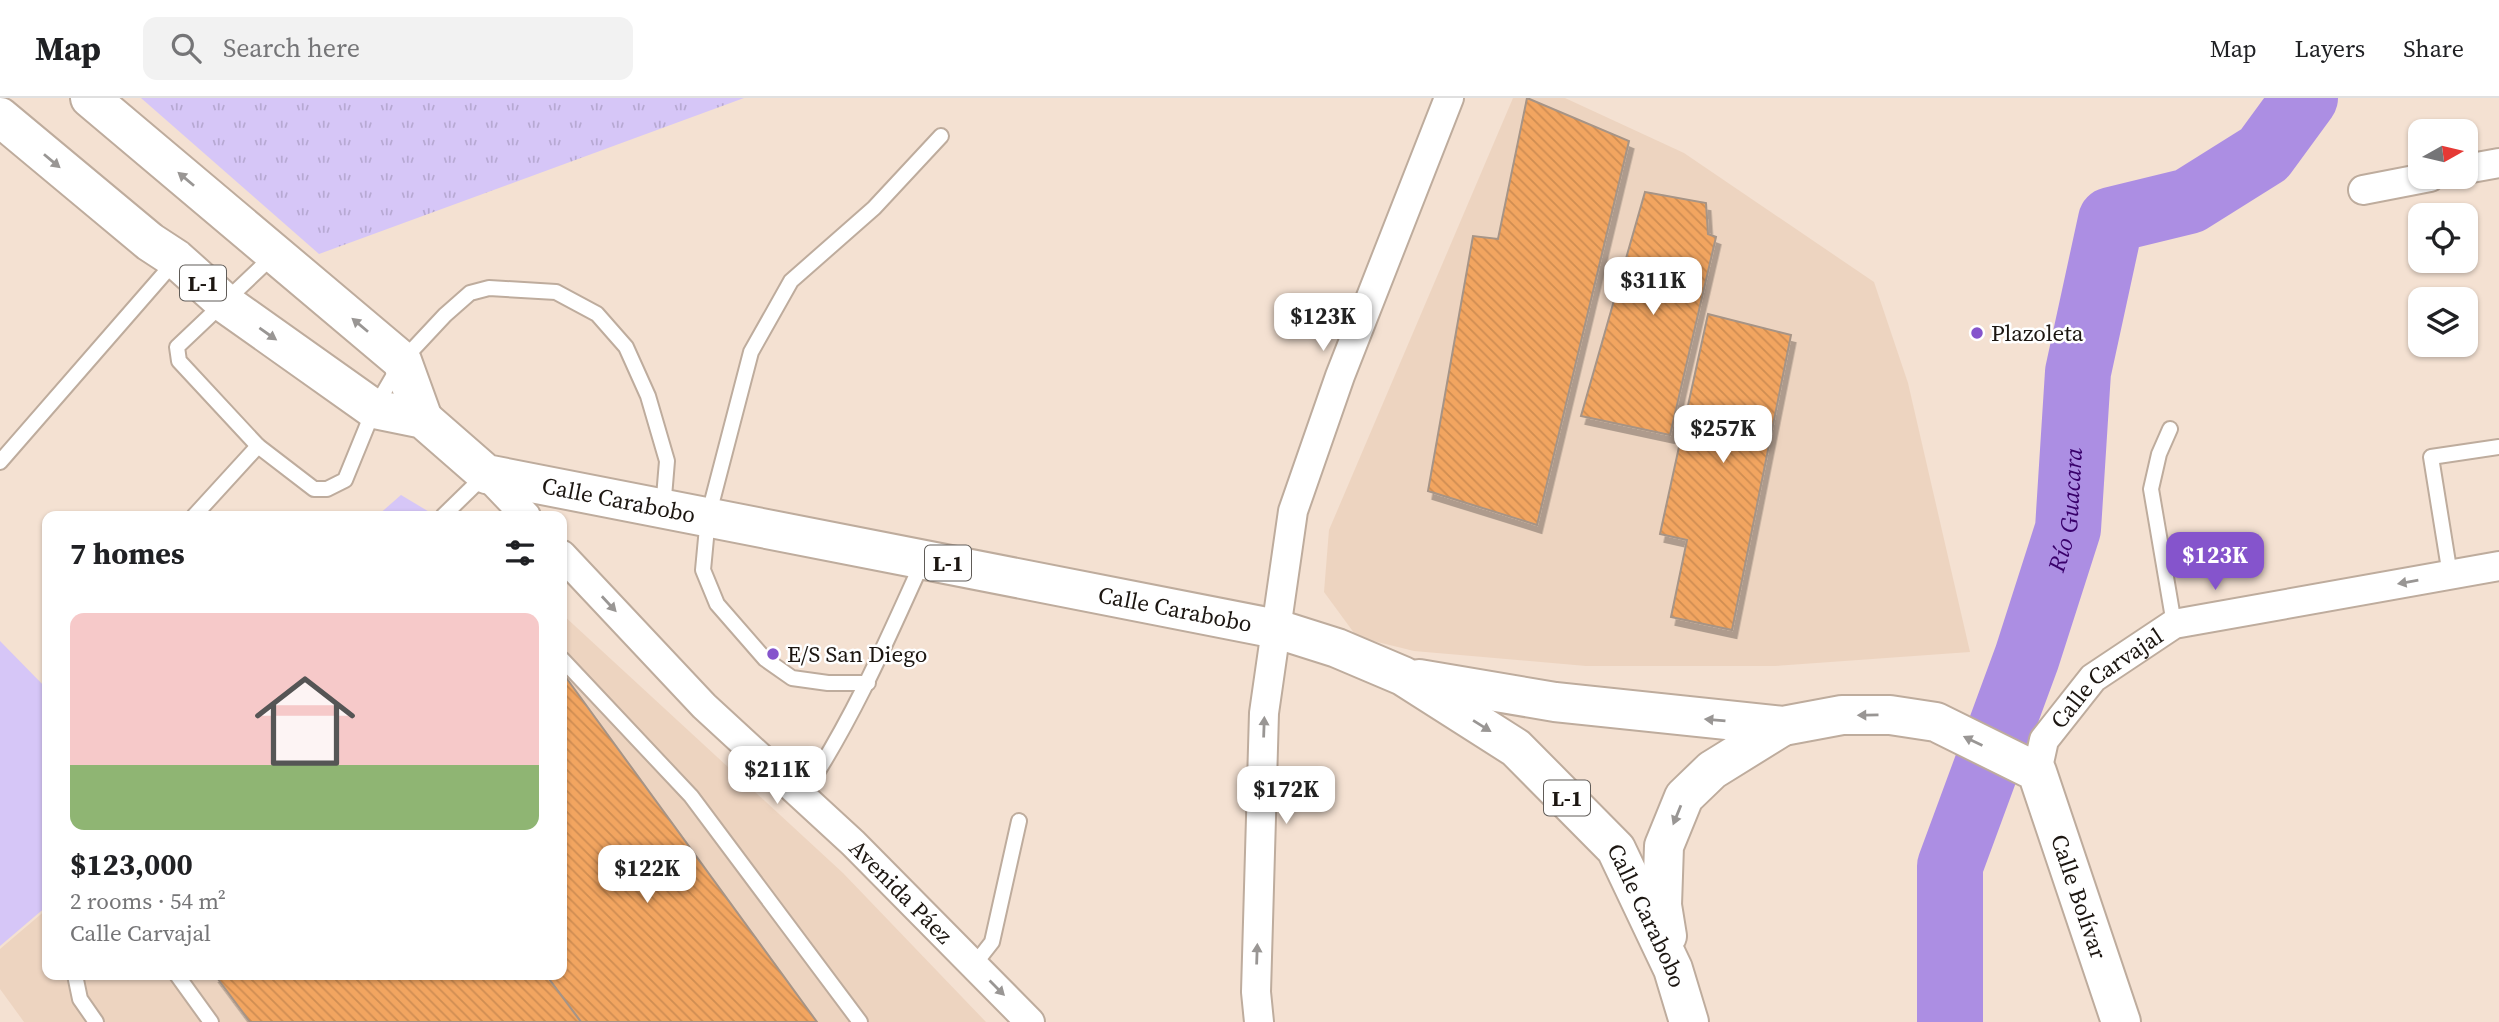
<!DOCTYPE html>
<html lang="en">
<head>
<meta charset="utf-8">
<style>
  body { margin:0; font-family:"Source Serif 4",serif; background:#f2f2f2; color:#202124; height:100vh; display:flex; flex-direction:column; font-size:26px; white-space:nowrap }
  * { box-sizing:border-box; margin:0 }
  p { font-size:23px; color:#757577 }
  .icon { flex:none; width:38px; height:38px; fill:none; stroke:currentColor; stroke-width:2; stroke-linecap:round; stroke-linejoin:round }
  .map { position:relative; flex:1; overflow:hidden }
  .details { position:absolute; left:42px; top:413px; width:525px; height:469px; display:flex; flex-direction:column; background:#fff; border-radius:14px; box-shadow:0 2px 5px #0004 }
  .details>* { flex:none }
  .needle { width:46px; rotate:82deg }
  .tools { position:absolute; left:2408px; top:21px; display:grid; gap:14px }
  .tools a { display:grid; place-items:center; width:70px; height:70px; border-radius:14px; background:#fff; box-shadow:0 2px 5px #0004; font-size:35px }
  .price { position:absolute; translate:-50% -60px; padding:0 16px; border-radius:14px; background:#fff; color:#222; font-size:23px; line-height:46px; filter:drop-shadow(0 2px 4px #0008) }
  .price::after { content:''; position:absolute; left:50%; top:42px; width:21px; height:16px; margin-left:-10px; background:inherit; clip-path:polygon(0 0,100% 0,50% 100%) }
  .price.current { background:#8554cc; color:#fff }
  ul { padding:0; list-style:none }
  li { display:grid; align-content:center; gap:14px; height:371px; padding:0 28px }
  li span { display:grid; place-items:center; height:217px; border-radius:14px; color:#555 }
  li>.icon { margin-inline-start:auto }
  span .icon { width:126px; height:126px; fill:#fffc; stroke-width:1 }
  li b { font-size:30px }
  h2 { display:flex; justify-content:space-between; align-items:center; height:84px; padding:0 28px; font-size:30px }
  header { display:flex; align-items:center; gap:42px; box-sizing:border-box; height:98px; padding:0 35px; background:#fff; border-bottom:2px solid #e0e0e0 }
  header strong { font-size:33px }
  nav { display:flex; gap:38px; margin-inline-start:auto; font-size:24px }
  .search { width:490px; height:63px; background:#f2f2f2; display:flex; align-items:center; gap:18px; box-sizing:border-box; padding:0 24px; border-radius:14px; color:#757577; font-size:26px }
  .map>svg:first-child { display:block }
  .built { fill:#edd4c0 }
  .grass { fill:url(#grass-tufts) }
  .pitch { fill:#d6c6f7 }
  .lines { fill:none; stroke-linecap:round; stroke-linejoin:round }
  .river { stroke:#ac8ee3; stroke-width:66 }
  .building { fill:url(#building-back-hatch); stroke:#a69486; stroke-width:2; filter:url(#shadow) }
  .lane-casing { stroke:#beac9d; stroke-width:18 }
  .street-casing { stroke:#beac9d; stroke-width:32 }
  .primary-casing { stroke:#beac9d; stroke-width:42 }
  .lane { stroke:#fff; stroke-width:14 }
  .street { stroke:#fff; stroke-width:28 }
  .primary { stroke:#fff; stroke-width:38 }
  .oneway { fill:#999694 }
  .poi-dot { fill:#8554cc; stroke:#fff; stroke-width:2.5 }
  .labels { text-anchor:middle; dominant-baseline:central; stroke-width:5; stroke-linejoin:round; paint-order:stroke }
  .shield { fill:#fff; stroke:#605c58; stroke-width:2 }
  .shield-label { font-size:21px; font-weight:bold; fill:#1c1611 }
  .poi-label { font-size:23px; fill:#1c1611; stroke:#fff; text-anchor:start }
  .street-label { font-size:23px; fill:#1c1611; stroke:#fff }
  .water-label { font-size:24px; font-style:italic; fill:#39006b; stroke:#fff }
</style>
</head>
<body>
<header>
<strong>Map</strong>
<div class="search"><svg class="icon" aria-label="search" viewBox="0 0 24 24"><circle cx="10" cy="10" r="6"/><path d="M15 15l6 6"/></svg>Search here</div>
<nav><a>Map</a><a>Layers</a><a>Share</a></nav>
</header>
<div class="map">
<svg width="2499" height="924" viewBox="0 0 2499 924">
  <defs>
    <pattern id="grass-tufts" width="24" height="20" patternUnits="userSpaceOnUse" patternTransform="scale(1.75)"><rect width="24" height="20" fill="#d6c6f7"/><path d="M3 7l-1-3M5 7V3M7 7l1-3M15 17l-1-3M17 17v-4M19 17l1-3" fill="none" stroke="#b7a9d3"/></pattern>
    <pattern id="building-back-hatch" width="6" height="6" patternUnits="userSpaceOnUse" patternTransform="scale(1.75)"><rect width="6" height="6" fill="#f2a560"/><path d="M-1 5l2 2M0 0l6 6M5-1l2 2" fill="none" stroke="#cf8d52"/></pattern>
    <filter id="shadow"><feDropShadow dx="4.5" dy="8" stdDeviation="0" flood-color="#0004"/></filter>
  </defs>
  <rect width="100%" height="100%" fill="#f4e1d2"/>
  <!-- built -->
  <g class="built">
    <path d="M1513,0H1565L1684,55L1874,184L1908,285L1970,554L1775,568H1586L1414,553L1357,539L1324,494L1329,432Z"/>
    <path d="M562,516L843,775L986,924H24L0,891V851L47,811V877H562Z"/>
  </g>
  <!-- grass -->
  <path class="grass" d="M141,0H744L319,156Z"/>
  <!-- pitch -->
  <g class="pitch">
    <path d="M401,397L436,418H377Z"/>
    <path d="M0,543L47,591V808L0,848Z"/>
  </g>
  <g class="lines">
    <!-- river -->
    <path class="river" id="s1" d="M1950,924V768L2027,559L2068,431L2078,274L2111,122L2189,103L2264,56L2305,0"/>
  </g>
  <!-- building -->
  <g class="building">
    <path d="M1527,0L1629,43L1537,427L1428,393L1473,138L1498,141Z"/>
    <path d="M1645,94L1706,105L1708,136L1716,139L1670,337L1581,318Z"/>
    <path d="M1708,216L1791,237L1732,532L1671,519L1687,442L1660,436Z"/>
    <path d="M562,574L817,924H581L546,877H562Z"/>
    <path d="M215,877H546L581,924H250Z"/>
  </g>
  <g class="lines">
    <!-- lane casing -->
    <g class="lane-casing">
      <g id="lane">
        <path d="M274,157L177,249L179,263L258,348L314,391H327L345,382L374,311L402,263L445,217L470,195L489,190L556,194L597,216L626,249L648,298L667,363L663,411"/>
        <path d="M2170,331L2159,356L2151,391L2174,526"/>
        <path d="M0,364L176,162"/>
        <path d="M194,418L258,348"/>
        <path d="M443,418L485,377"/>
        <path d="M2450,477L2431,359L2499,349"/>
        <path d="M562,561L691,698L860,924"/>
        <path d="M868,585H828L792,580L765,561L717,506L703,472L708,419L751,254L791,183L874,110L941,38"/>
        <path d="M802,698C851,625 886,545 922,465"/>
        <path d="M974,867L992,844L1019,723"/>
        <path d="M75,877L80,901L96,924"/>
        <path d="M177,877L211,924"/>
      </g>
    </g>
    <!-- street casing -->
    <g class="street-casing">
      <g id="street">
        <path d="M2466,71L2499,65"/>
        <path d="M2363,92L2430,79"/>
        <path d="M486,376L526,418"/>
        <path id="s2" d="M562,457L704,608L853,745L1030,924"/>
        <path id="s3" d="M2037,674L2044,642L2093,580L2174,526L2499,468"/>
        <path d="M1259,924L1256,894L1264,615L1293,413L1340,278L1449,0"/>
      </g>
    </g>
    <!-- primary casing -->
    <g class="primary-casing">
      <g id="primary">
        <path d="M90,0L402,263L423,321"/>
        <path id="s4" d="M0,19L150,144L176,161L226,206L374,311L423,321L486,376L1277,531L1337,550L1403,578L1516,650L1616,751L1673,871L1689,924"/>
        <path id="s5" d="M1419,581L1555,604L1783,628L1842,617H1890L1936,624L2037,674L2121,924"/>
        <path d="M1667,838L1662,807L1664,748L1684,699L1712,672L1783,628"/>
      </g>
    </g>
    <!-- lane -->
    <use href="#lane" class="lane"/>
    <!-- street -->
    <use href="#street" class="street"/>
    <!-- primary -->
    <use href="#primary" class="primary"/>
  </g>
  <!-- one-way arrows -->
  <defs><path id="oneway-solid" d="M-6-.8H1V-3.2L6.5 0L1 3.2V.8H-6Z" transform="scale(1.75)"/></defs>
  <g class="oneway">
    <use href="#oneway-solid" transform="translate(52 63) rotate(40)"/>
    <use href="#oneway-solid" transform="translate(186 81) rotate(-140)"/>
    <use href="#oneway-solid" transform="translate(360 227) rotate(-140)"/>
    <use href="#oneway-solid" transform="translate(268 236) rotate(35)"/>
    <use href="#oneway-solid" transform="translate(2408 484) rotate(170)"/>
    <use href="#oneway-solid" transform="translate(609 506) rotate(47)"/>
    <use href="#oneway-solid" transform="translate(1868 617) rotate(179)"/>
    <use href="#oneway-solid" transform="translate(1715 622) rotate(-175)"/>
    <use href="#oneway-solid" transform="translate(1482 628) rotate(32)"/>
    <use href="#oneway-solid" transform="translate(1264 629) rotate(-88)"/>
    <use href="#oneway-solid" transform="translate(1973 643) rotate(-154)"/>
    <use href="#oneway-solid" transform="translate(1677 717) rotate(112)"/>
    <use href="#oneway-solid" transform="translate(1257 856) rotate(-88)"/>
    <use href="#oneway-solid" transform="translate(997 890) rotate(45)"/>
  </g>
  <!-- markers -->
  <g class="poi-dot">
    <circle cx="1977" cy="235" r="7"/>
    <circle cx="773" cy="556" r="7"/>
  </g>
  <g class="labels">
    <!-- shield labels -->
    <g class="shield">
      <rect x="180" y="167.5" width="46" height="35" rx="5"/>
      <rect x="925" y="447.5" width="46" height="35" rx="5"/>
      <rect x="1544" y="682.5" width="46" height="35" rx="5"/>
    </g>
    <g class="shield-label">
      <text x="203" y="185">L-1</text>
      <text x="948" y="465">L-1</text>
      <text x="1567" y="700">L-1</text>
    </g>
    <!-- poi labels -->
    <g class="poi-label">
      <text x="1991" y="235">Plazoleta</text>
      <text x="787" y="556">E/S San Diego</text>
    </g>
    <!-- street labels -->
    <g class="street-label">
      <text stroke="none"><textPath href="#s4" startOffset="744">Calle Carabobo</textPath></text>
      <text stroke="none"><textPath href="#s4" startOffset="1311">Calle Carabobo</textPath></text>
      <text stroke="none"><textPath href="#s3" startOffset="122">Calle Carvajal</textPath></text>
      <text stroke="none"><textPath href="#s2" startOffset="478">Avenida Páez</textPath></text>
      <text stroke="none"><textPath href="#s5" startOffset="766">Calle Bolívar</textPath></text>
      <text stroke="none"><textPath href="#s4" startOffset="1899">Calle Carabobo</textPath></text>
    </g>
    <!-- water labels -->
    <g class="water-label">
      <text stroke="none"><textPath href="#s1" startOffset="532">Río Guacara</textPath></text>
    </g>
  </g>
</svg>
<div class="tools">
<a><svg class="needle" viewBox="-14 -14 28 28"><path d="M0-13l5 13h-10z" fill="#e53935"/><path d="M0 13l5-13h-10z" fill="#757577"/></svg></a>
<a><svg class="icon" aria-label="locate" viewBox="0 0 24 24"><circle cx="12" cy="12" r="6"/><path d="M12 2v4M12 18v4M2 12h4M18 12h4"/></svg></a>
<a><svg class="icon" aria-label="layers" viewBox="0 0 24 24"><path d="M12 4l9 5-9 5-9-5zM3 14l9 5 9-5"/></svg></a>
</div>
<b class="price" style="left:1653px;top:219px">$311K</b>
<b class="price" style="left:1323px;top:255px">$123K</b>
<b class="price" style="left:1723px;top:367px">$257K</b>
<b class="price current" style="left:2215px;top:494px">$123K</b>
<b class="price" style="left:777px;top:708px">$211K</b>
<b class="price" style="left:1286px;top:728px">$172K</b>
<b class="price" style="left:647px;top:807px">$122K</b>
<section class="details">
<h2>7 homes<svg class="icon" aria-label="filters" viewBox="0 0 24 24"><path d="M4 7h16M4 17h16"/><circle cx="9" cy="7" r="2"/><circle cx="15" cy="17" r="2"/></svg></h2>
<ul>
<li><span style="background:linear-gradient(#f6c9c9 70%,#8fb573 0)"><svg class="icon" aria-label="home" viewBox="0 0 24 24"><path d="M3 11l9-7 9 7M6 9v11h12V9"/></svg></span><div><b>$123,000</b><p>2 rooms · 54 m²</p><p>Calle Carvajal</p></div></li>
</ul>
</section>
</div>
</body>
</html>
